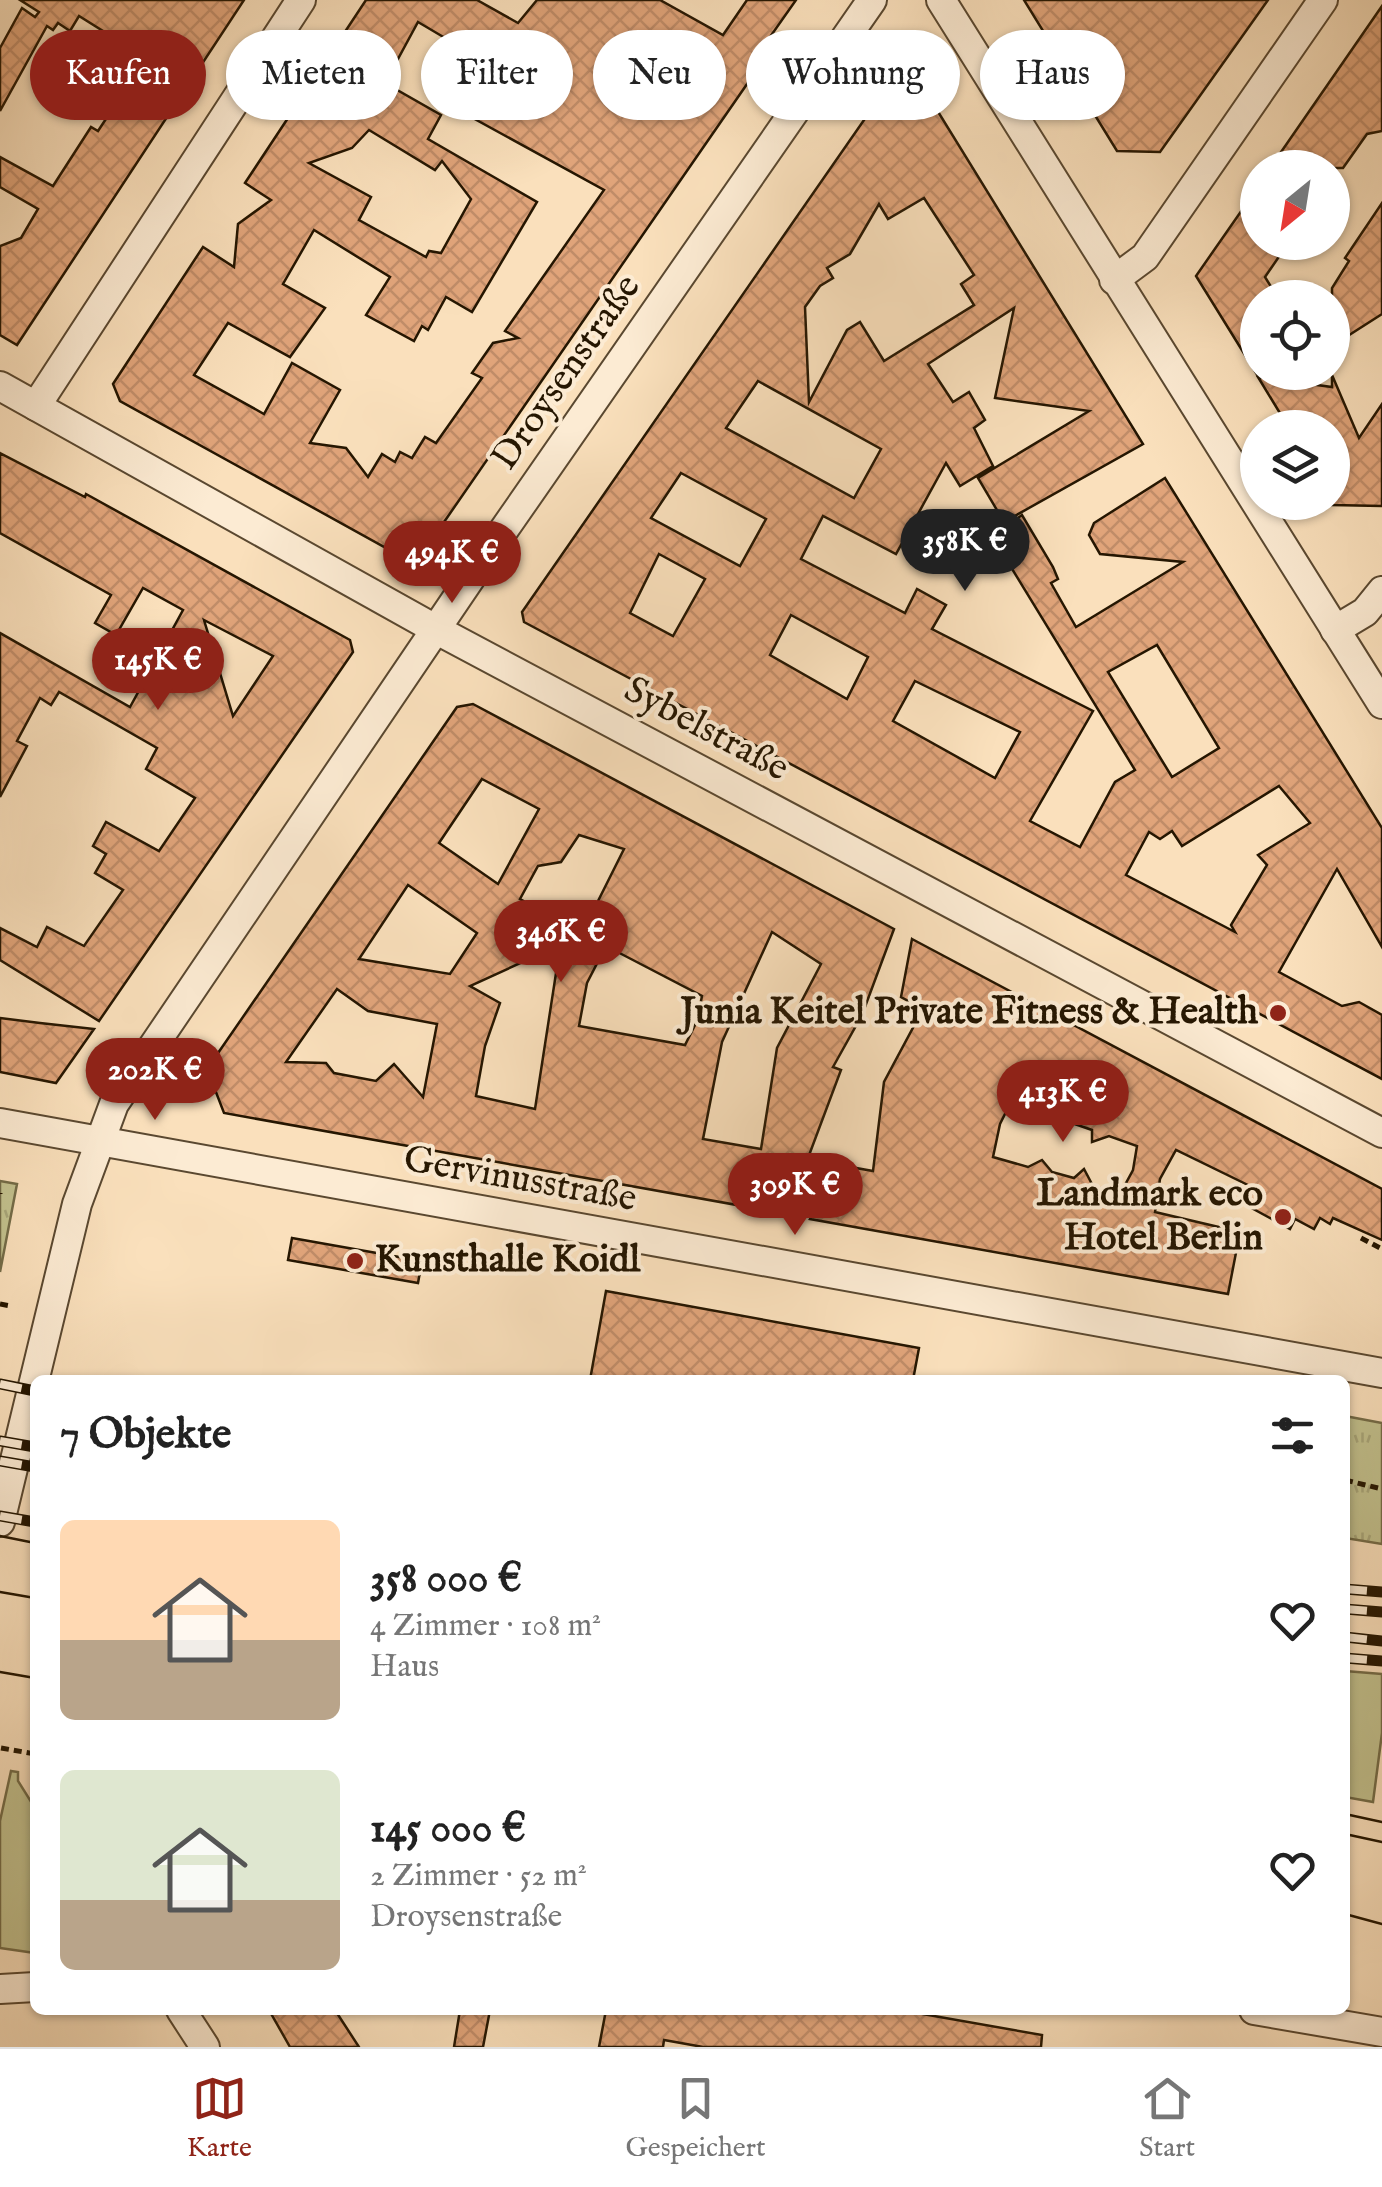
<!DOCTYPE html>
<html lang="de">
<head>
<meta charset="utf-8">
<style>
  body { margin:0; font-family:"IM FELL English",serif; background:#f2f2f2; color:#222; height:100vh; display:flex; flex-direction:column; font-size:38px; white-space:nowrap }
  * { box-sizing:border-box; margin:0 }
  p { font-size:32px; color:#767676 }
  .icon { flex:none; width:55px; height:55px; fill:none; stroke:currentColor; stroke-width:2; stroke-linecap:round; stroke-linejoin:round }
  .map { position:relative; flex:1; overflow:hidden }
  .details { position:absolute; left:30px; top:1375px; width:1320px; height:640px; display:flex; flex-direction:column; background:#fff; border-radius:15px; box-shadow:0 2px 8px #0004 }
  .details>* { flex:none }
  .top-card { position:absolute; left:30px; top:30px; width:1322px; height:90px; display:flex; gap:20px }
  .needle { width:65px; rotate:210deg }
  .tools { position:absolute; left:1240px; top:150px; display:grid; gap:20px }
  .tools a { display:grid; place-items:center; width:110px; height:110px; border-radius:50%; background:#fff; box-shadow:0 2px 8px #0004; font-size:50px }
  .price { position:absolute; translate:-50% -85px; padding:0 22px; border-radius:35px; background:#8f2418; color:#fff; font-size:32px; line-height:65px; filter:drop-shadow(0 2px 5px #0008) }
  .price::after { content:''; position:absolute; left:50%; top:60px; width:30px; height:22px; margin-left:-15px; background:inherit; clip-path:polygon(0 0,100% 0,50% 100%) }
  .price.on { background:#222; color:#fff }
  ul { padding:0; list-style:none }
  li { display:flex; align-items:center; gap:30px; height:250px; padding:0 30px }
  li span { display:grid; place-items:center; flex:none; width:280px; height:200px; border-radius:15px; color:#555 }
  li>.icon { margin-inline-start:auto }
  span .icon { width:120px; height:120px; fill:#fffc; stroke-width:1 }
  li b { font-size:42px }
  h2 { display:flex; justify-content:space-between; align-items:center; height:120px; padding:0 30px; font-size:42px }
  .tag { padding:0 35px; border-radius:45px; background:#fff; box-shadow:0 2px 8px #0004; font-size:35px; line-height:90px }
  .tag.on { background:#8f2418; color:#fff }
  .tabs { display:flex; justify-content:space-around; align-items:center; height:140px; border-top:2px solid #e0e0e0; background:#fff; font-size:28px; color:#767676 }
  .tabs a { display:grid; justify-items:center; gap:5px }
  .tabs .on { color:#8f2418 }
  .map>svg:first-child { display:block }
  .grass { fill:#c2c18e; stroke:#746c48; stroke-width:2.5 }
  .park { fill:url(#park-tufts); stroke:#746c48; stroke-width:2.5 }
  .building { fill:url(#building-cross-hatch); stroke:#251601; stroke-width:2.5; fill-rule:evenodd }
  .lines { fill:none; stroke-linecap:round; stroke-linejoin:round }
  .street-casing { stroke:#5a4830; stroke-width:32 }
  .path { stroke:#251601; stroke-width:5; stroke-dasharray:8 5; stroke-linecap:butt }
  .street { stroke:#fcebd3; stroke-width:28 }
  .tram { stroke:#251601; stroke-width:2.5 }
  .rail-casing { stroke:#251601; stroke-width:11 }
  .rail { stroke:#fcebd3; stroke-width:8; stroke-dasharray:22; stroke-linecap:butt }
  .poi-dot { fill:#8f2418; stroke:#fcebd3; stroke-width:4 }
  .labels { text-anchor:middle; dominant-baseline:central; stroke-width:8; stroke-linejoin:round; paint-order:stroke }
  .street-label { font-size:38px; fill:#251601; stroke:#fcebd3 }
  .poi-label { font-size:38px; font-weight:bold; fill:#251601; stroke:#fcebd3; text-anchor:end }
</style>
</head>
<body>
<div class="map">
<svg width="1382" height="2047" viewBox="0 0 1382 2047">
  <defs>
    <pattern id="park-tufts" width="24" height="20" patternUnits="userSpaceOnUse" patternTransform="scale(2.5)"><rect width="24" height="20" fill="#c2c18e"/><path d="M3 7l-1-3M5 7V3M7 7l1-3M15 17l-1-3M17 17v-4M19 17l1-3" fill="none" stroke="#a7a579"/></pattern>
    <pattern id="building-cross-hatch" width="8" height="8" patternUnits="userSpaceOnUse" patternTransform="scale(2.5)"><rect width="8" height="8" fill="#e0a47a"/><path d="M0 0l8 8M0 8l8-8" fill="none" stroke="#c08c68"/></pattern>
  </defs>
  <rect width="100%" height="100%" fill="#fae0bc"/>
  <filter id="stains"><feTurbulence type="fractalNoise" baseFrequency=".002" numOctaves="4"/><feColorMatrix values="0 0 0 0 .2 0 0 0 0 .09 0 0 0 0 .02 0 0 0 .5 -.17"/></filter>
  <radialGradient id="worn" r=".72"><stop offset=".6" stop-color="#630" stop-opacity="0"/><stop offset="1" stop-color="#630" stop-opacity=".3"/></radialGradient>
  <!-- grass -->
  <g class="grass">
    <path d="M1345,1671L1382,1674V1733L1373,1802L1345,1797Z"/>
    <path d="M11,1771L18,1772V1781L35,1808V1953L0,1948V1821Z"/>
  </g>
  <!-- park -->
  <g class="park">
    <path d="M0,1181L17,1184L0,1272Z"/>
    <path d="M1345,1416L1382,1423V1544L1345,1538Z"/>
  </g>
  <!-- building -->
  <g class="building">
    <path d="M20,0H244L17,345L0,335V246L21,238L38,209L0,187V157L53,186L91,127L98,131L146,58L79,16L70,31L58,23L53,30L47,26L0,111V48L22,8L35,17L39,12Z"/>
    <path d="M366,0H477L518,23L537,0H660L723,35L747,0H796L758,54L765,58L415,564L120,401L113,384L203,247L234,267L238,224L271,200L245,183ZM418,22L489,64L462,112L604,190L505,331L518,338L493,343L472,373L482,378L436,443L425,437L412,458L400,452L395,462L382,454L368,477L346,448L310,443L340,390L292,363L264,414L194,375L228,323L290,357L325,308L283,284L314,230L390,277L366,315L414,341L422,326L428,330L446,297L472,312L537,202L428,139L441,115L385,83ZM369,130L435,170L442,161L471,199L441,253L429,251L426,257L359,220L371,197L309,163L352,148Z"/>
    <path d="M1024,0H1268L1160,152L1117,151Z"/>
    <path d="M1382,6V131L1367,134L1343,168H1270Z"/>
    <path d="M880,97H929L1143,444L1004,522L978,478L1089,411L995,398L1014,308L928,364L953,402L969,392L985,420L974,428L993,466L960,486L946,463L896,554L823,516L801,559L905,613L917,589L946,605L932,629L1093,711L1030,821L1080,847L1115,782L1135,770L992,536L1022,515L1053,567L1058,579L1051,583L1076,627L1183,562L1100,554L1089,535L1094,523L1165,478L1382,828V947L1337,869L1279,972L1342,1006L1359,1002L1382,1015V1079L524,622L522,612ZM924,198L974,275L961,284L974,305L884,361L860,322L847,330L809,402L805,307L820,286L833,278L827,268L850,254L879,204L888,219ZM758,381L881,449L854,498L726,428ZM681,473L766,519L740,566L651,518ZM659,554L705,579L673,636L630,613ZM791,615L868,657L847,699L770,655ZM1157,645L1219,748L1172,777L1108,672ZM915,681L1020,732L995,778L893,721ZM1279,786L1310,823L1258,855L1267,865L1231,925L1235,932L1126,875L1149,832L1160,839L1172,831L1182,846Z"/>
    <path d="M1258,187V242H1289L1265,277L1278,298H1258V376L1196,276Z"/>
    <path d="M1382,203V314L1332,346V288L1349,261L1345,258Z"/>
    <path d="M1332,375L1359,438L1382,404V506L1332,505V428H1289L1258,377L1332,387Z"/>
    <path d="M0,453L85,497L86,494L350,640L353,652L99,1021L0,960V928L37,947L47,927L84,946L123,890L95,873L106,854L93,846L106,822L159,851L195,798L146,769L157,748L59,692L51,705L40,698L17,741L27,746L0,797V633L130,707L183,610L143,588L116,635L95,623L111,595L0,533ZM204,620L273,656L233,716Z"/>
    <path d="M473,704L894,929L862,1015L833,1067L841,1070L787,1214L224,1113L207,1069L457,707ZM482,779L539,809L498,884L439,843ZM579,835L624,849L580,937L563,928L535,1109L476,1096L485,1046L500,1003L470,986L527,960L553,917L520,899L538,866L561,862ZM408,885L477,933L450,974L359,959ZM772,932L821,964L777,1048L761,1149L703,1139L722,1042ZM606,946L702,996L697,1021L685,1045L579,1026L587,983ZM337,989L368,1011L437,1024L423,1097L394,1064L376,1081L334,1073L326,1063L286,1062Z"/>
    <path d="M912,939L1382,1189V1240L1333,1218L1330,1224L1320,1218L1314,1229L1295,1219L1290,1229L1246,1205L1254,1188L1176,1150L1160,1179L1155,1212L1240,1232L1228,1294L810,1219L839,1165L873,1171L884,1082L923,1009L901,997ZM1015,1094L1049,1112L1054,1122L1066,1121L1092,1130V1142L1109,1136L1137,1146L1133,1170L1120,1194L1093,1186L1084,1169L1074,1178L1052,1172L1042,1160L1028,1167L993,1157L1000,1124Z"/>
    <path d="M0,1018L40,1023L94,1029L56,1083L0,1072Z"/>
    <path d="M292,1238L422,1261L418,1283L288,1260Z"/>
    <path d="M606,1291L919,1348L913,1380H590Z"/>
    <path d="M269,2010H335L359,2047H290Z"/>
    <path d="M460,2010H490L483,2047H454Z"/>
    <path d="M606,2010H900L1042,2035L1041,2047H703L664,2040L663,2047H599Z"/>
  </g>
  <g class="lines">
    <!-- street casing -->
    <g class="street-casing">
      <g id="street">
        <path d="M941,0L1382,704"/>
        <path d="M1114,280L1145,257L1323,0"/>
        <path d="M0,386L437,630L1382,1133"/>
        <path d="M36,406L301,0"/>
        <path d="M1335,630L1365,612L1382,591"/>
        <path d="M0,1123L1382,1373"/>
        <path d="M0,1522L77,1204L114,1104L478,567L872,0"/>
        <path d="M0,1989L35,1987"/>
        <path d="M181,2010L205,2047"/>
        <path d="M1254,2010L1382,2032"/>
      </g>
    </g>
    <!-- path -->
    <g class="path">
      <path d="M0,1193V1194"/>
      <path d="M1361,1238L1382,1249"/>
      <path d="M0,1304L11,1306"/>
      <path d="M1345,1480L1382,1489"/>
      <path d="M1,1748L35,1754"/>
    </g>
    <!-- street -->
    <use href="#street" class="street"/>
    <!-- tram -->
    <g class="tram">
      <path d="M0,1536L35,1543"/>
      <path d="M0,1592L35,1598"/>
      <path d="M0,1672L35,1678"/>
      <path d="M1345,1814L1382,1822"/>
      <path d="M1345,1834L1382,1842"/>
      <path d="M1345,1914L1382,1924"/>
    </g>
    <!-- rail casing -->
    <g class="rail-casing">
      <g id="rail">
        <path d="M0,1384L35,1391"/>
        <path d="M0,1441L35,1447"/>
        <path d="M0,1461L35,1467"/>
        <path d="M0,1516L35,1522"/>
        <path d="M1345,1589L1382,1592"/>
        <path d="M1345,1609L1382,1612"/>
        <path d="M1345,1637L1382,1641"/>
        <path d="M1345,1658L1382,1661"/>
      </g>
    </g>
    <!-- rail -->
    <use href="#rail" class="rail"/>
  </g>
  <!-- markers -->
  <g class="poi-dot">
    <circle cx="1278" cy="1013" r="10"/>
    <circle cx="1283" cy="1217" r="10"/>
    <circle cx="355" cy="1261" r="10"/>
  </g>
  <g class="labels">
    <!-- street labels -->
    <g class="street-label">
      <text transform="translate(567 373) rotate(-55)">Droysenstraße</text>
      <text transform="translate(706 730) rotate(28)">Sybelstraße</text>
      <text transform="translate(520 1180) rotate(10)">Gervinusstraße</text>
    </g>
    <!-- poi labels -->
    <g class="poi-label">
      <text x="1258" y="1013">Junia Keitel Private Fitness &amp; Health</text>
      <text x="1263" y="1195">Landmark eco<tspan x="1263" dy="44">Hotel Berlin</tspan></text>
      <text x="375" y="1261" text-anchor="start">Kunsthalle Koidl</text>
    </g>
  </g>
  <rect width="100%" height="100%" filter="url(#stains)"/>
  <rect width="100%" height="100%" fill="url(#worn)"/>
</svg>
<div class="tools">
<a><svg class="needle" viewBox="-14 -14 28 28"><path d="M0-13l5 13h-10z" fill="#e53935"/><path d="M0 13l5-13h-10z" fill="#767676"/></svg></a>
<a><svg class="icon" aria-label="locate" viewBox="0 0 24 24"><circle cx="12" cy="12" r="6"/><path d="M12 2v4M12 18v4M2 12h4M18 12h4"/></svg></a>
<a><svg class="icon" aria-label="layers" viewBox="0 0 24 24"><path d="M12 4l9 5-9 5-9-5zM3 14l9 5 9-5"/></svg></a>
</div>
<b class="price on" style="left:965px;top:594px">358K €</b>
<b class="price" style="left:452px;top:606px">494K €</b>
<b class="price" style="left:158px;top:713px">145K €</b>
<b class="price" style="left:561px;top:985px">346K €</b>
<b class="price" style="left:155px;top:1123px">202K €</b>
<b class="price" style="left:1063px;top:1145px">413K €</b>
<b class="price" style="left:795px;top:1238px">309K €</b>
<div class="top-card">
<a class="tag on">Kaufen</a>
<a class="tag">Mieten</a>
<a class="tag">Filter</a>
<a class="tag">Neu</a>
<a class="tag">Wohnung</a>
<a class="tag">Haus</a>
</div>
<section class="details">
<h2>7 Objekte<svg class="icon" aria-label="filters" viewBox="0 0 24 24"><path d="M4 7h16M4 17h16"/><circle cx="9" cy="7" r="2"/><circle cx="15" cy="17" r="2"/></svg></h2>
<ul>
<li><span style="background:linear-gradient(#ffd9b3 60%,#b9a48a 0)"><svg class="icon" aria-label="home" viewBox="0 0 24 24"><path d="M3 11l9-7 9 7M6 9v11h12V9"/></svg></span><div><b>358 000 €</b><p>4 Zimmer · 108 m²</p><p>Haus</p></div><svg class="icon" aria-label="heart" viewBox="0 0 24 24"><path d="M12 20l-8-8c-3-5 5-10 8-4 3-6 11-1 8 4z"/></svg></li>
<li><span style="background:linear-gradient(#dfe7d0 65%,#b9a48a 0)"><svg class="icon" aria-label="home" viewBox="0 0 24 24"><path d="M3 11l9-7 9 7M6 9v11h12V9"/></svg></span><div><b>145 000 €</b><p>2 Zimmer · 52 m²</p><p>Droysenstraße</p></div><svg class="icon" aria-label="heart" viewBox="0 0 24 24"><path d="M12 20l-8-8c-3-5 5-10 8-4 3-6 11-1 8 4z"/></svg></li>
</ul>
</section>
</div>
<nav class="tabs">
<a class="on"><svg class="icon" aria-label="map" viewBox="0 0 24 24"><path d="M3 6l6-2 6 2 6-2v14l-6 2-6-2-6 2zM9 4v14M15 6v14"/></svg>Karte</a>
<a><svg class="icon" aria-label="saved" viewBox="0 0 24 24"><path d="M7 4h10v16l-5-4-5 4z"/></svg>Gespeichert</a>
<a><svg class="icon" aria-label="home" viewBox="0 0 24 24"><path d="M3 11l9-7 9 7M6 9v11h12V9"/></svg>Start</a>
</nav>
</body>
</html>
